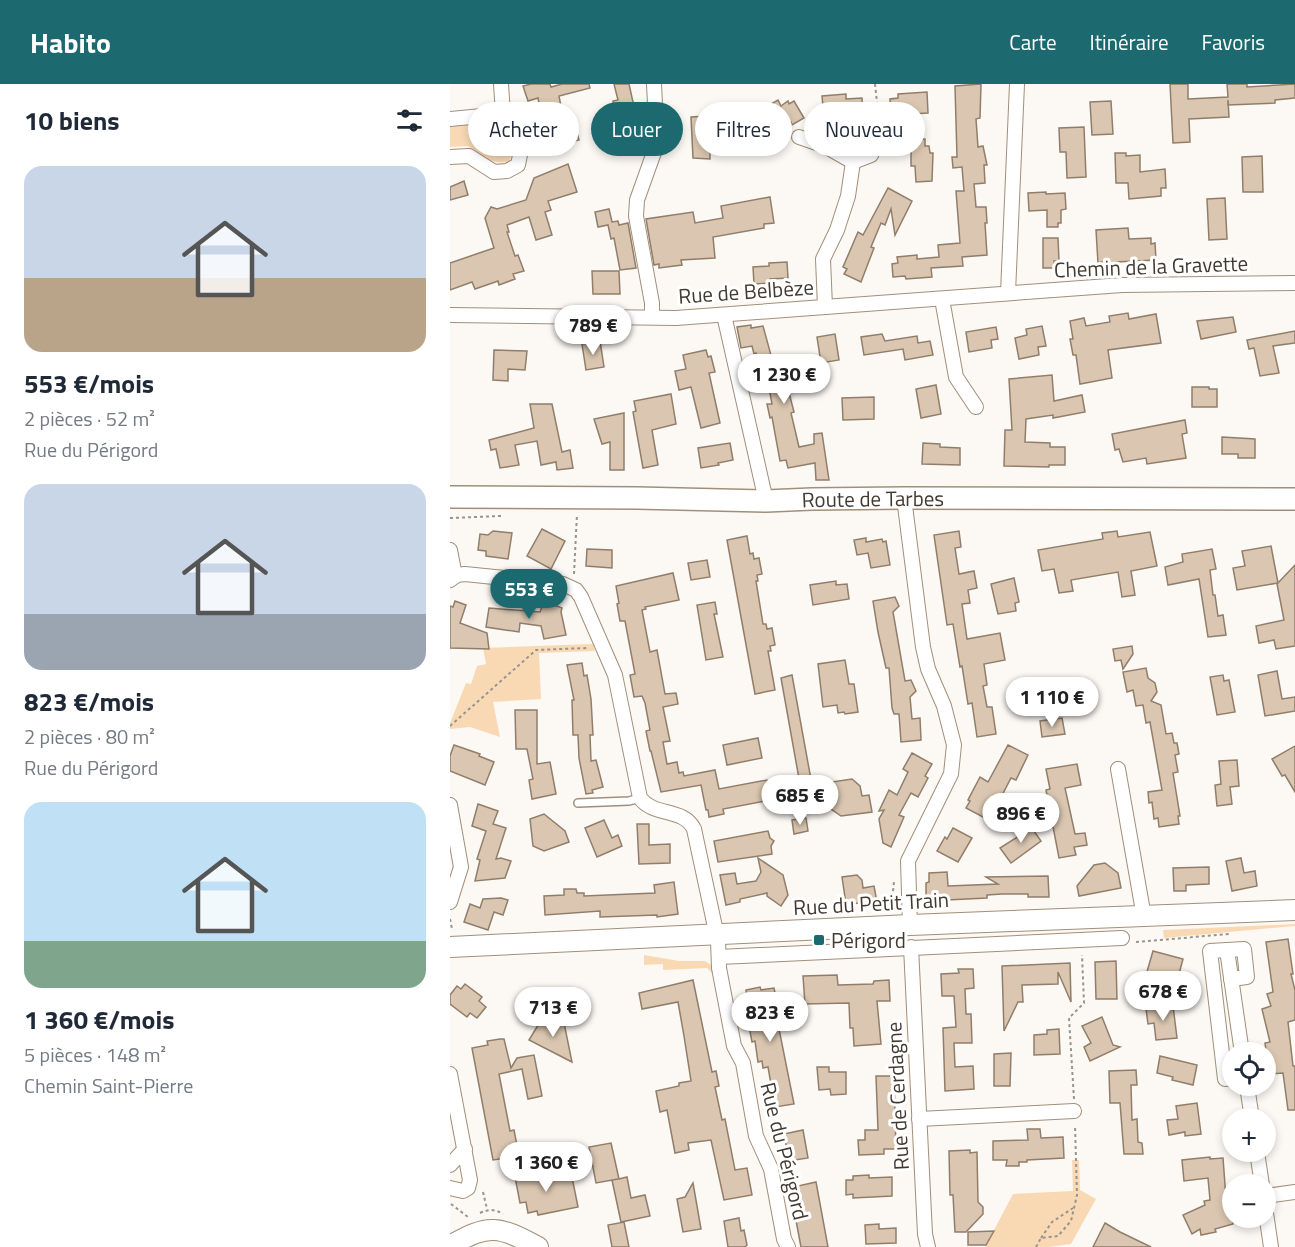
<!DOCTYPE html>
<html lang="fr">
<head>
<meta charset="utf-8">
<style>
  body { margin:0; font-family:"Titillium Web",sans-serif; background:#f2f2f3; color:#1f2937; height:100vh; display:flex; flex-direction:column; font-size:22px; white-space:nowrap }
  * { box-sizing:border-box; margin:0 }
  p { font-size:20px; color:#747a83 }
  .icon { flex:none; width:33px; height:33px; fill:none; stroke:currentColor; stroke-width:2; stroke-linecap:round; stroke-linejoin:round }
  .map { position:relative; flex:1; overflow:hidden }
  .side { display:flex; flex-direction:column; background:#fff; width:450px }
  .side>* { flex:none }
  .banner { position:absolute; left:18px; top:18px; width:570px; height:54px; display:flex; gap:12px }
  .fabs { position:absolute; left:772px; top:958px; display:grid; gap:12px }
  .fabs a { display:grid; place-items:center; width:54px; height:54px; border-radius:50%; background:#fff; box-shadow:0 3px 9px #0003; font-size:30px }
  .price { position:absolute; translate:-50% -51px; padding:0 14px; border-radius:21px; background:#fff; color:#222; font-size:20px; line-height:39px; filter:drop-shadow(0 2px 3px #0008) }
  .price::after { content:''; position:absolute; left:50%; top:36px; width:18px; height:14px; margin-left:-9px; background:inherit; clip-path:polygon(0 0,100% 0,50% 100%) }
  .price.on { background:#1d6970; color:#fff }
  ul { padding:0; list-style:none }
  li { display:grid; align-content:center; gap:12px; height:318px; padding:0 24px }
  li span { display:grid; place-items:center; height:186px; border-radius:18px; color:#555 }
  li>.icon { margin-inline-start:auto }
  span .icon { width:108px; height:108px; fill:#fffc; stroke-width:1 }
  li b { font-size:26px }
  h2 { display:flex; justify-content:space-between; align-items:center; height:72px; padding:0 24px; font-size:26px }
  .chip { padding:0 21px; border-radius:27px; background:#fff; box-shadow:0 3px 9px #0003; font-size:21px; line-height:54px }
  .chip.on { background:#1d6970; color:#fff }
  header { display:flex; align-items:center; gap:36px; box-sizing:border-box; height:84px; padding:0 30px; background:#1d6970; color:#fff }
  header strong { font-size:28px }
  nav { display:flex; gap:33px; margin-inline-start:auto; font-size:21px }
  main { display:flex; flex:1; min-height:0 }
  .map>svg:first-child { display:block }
  .green { fill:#f9d9b4 }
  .building { fill:#dbc7b1; stroke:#907e6a; stroke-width:1.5 }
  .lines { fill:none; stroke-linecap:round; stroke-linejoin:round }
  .lane-casing { stroke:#a18f7a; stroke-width:10 }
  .street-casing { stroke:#a18f7a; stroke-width:16 }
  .secondary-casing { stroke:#a18f7a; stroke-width:22 }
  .primary-casing { stroke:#a18f7a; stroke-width:24 }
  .path { stroke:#99938d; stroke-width:2; stroke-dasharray:3 3; stroke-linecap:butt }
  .lane { stroke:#fff; stroke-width:7 }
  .street { stroke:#fff; stroke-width:14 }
  .secondary { stroke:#fff; stroke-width:20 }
  .primary { stroke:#fff; stroke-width:21 }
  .poi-dot { fill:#1d6970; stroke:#fff; stroke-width:2 }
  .labels { text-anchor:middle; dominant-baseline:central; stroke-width:6; stroke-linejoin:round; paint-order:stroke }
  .street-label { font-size:21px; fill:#423a31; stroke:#fff }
  .poi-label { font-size:21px; fill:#423a31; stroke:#fff; text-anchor:start }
</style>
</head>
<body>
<header>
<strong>Habito</strong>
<nav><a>Carte</a><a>Itinéraire</a><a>Favoris</a></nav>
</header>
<main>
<section class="side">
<h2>10 biens<svg class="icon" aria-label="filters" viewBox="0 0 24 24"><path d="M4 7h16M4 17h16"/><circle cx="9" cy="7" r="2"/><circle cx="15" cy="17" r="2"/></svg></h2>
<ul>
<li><span style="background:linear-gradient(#c9d6e8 60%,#b9a48a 0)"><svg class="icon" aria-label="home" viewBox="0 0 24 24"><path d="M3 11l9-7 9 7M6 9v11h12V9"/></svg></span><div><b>553 €/mois</b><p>2 pièces · 52 m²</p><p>Rue du Périgord</p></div></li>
<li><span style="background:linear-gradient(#c9d6e8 70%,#9aa5b1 0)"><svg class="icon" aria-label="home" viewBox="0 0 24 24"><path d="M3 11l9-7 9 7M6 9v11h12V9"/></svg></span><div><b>823 €/mois</b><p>2 pièces · 80 m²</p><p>Rue du Périgord</p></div></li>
<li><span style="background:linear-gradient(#bfe0f5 75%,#7fa58c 0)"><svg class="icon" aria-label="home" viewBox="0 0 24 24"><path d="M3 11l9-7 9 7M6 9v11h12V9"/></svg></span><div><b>1 360 €/mois</b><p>5 pièces · 148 m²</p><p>Chemin Saint-Pierre</p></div></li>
</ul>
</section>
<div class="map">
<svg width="845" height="1163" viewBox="0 0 845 1163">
  <rect width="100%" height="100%" fill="#fcf8f4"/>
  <!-- green -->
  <g class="green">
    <path d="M47,36C59,43 62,51 65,64L59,77C39,82 34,71 18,62L0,63V39H36Z"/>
    <path d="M143,560L145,567L89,569L91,615L43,618L50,653L20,643L0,645V639L16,599L21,600L27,582L36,580L33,564Z"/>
    <path d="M845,840V842L714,854L713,846Z"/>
    <path d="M194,871L229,877H255L261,881L262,889L257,884L213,886V880L194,881Z"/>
    <path d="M622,1076H629L630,1106L646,1115L621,1160L599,1163H535L563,1110L623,1107Z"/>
  </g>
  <!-- building -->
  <g class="building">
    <path d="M81,0H100L101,3L112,0H139L140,4L109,12L115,44L125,41L129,56L102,62L99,48L95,49L88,14L78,17L73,2Z"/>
    <path d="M164,0H179L185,27L182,28L185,44L169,47L163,17L168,16Z"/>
    <path d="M531,0L530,34L526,35L528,63L533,62L537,81H534L535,99L524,100L526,123H536L537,139H535L537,171L512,173L513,182L481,184L482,193L456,195L455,192L443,193L442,180L448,179L447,173L467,171V175L489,173L488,161L510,159L506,107H514L512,83L503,84L502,73H507L505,2Z"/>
    <path d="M720,0H738V15L778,13L777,0H797V3L845,0V14L825,16V19L778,21V16L779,33L739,35L740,58L723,59Z"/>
    <path d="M477,8L478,29L441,31L440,15L448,14V10Z"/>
    <path d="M396,10V15L412,14L413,34H374L372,12Z"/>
    <path d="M328,16L331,22L338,17L339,20L344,17L354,34L342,41L341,38L335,41L332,35L322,41L312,25Z"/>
    <path d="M661,17L663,50L642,51L640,18Z"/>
    <path d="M258,32L260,59H269L260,69V75L243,74L241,33Z"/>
    <path d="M634,43L636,93L617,94L616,68H610L609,44Z"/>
    <path d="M475,55V62H479L480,69H483L482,97L466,98L465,82H461V56Z"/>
    <path d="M665,69H676V72L690,71V88L715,85L716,104H711V112L679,115L678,99H666Z"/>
    <path d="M812,72L813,108H793L792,73Z"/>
    <path d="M118,80L127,108L98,117L101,126L95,128L102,151L86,156L79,133L57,141L59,148H57L65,172L68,171L74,187L63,190L65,195L49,201L48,197L25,205L22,198L0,206V179L44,164L35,134L41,123L47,125L76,116L84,94Z"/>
    <path d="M14,97L18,111L0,116V103Z"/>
    <path d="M438,104L462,117L445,151L441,125L435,141L431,139L421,163L424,164L411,198L394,190L397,185L393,183L408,148L413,151Z"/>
    <path d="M596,108V110L615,109L616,125L611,126V139H608V143H597V126L579,127L578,109Z"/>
    <path d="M320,113L324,139L314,140V144L263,153L265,174L231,176L232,181L209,184V180L204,181L196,135L243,128L245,139L273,134L271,122Z"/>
    <path d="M775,114L777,155L759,156L757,115Z"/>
    <path d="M159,125L162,138L168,137L169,141L178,139L186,184L170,186L164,154L161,155L158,141L148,143L145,128Z"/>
    <path d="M678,144L679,155L701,154V160L705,159L706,176L666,178V181L652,182V178L648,179L646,146Z"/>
    <path d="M593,154H608L609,177H604V184H593Z"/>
    <path d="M337,178L338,194L320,195L321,199L304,200L303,183L319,182V179Z"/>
    <path d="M142,187H169L170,210H143Z"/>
    <path d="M678,229L679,235L706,230L711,259L658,266L662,294L630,300L626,271H623L620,255H623L620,237L634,234L636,242L660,238L659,232Z"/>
    <path d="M783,233L786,248L751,255L747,237Z"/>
    <path d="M301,241V244L313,242L322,275L340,272L344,291L335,293L344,328L341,329L349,363L364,360V350L372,349L379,396H366L365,379L338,384L336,376L330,377L322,333L320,334L317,320H322L316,287H310L306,269L304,270L302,262L291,264L287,243Z"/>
    <path d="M592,242L596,262L588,263L589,271L569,275L565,254L577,251L576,245Z"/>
    <path d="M546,243L548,255L541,256L542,264L519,268L516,248Z"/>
    <path d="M845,247V259L823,262L829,289L810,292L804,264L799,265L797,256Z"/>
    <path d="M385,250L389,276L371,279L367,253Z"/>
    <path d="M432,250L435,257L467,252L468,259L480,257L483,271L455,276L453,265L414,271L411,253Z"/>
    <path d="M150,257L154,283L136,286L132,260Z"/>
    <path d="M44,266L77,267L75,286L58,285V297L43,296Z"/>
    <path d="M256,266L258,273L261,272L265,288L259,289L270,339L251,344L241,303L229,306L225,287L236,285L233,271Z"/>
    <path d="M602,291L604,317L632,311L635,328L603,334V331L576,335L575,358L600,359V363H615V381H599V383L554,382L555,346H562L559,295Z"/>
    <path d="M486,301L491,330L471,334L466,305Z"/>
    <path d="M742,303H759V305H767V323H742Z"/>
    <path d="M221,310L226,340L202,346L208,381L193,384L183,328L186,327L184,317Z"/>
    <path d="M424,313V335L393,336L392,314Z"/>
    <path d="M80,320H102L112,368L120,366L123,384L107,386L106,378L91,381L87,357L65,361L69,381L50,384L46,365L41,366L39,356L84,344Z"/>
    <path d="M174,329V386H160V358L152,360L144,335Z"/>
    <path d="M735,336L737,349L732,350L736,374L697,380L696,374L673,378L669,365L665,366L662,350Z"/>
    <path d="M772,353L805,355V374H788V370H772Z"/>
    <path d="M280,359L283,376L268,379L269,381L251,384L248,364Z"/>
    <path d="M473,359L490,360V363L510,364V381L472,380Z"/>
    <path d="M92,445L115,457L101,485L77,472Z"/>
    <path d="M43,447L62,449L58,475L36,472V467L28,466L30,450L38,451Z"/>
    <path d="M509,447L511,463L505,464L509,490L524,487L527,504L518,506L520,519L512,520L517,555L550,549L555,576L534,580L537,601L533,602L537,623H542L546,650L527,653L522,619L518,620L512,582L510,583L503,540L497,541L484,451Z"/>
    <path d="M667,447L668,453L700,448L707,482L681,487L685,511L672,513L668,488L621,496L623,507L609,509L604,485L592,487L588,466L653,455L652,449Z"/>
    <path d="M297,452L300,470L303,469L304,475L309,474L312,490L307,491L308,497H306L313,540H316L317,545L322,544L325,561L320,562L321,567H318L325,606L305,610L277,456Z"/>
    <path d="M416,454V458L432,455L433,458L436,457L440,481L421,484L418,469L407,471L404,456Z"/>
    <path d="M821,462L828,499L787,506L783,484L795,482L792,467Z"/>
    <path d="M137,465L162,466V484L136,482Z"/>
    <path d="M762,465L766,485L760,486L763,511H765L768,532L773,531L776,551L758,553L749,495L718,501L715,483L733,478L732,470Z"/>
    <path d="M257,476L260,493L241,496L238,479Z"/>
    <path d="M845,481V562L826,565L824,556L809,559L806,542L834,536L827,500Z"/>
    <path d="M223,489L229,516L195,523L196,525L192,526L200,568L207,566L215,610L226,609L228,620L213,623L220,657L213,658L217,680L227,678L229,689L233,688L234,692L265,686L269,705L317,696L321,716L273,725L274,730L259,733L258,726H256L251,701L211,708L201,667H200L196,647L200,646L195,619L192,612L184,613L180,591L185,590L175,537H170L167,520L169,519L166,502Z"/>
    <path d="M564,494L569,518L565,519L566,527L548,530L541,500Z"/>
    <path d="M386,497V501L397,500L399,515L363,521L360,501Z"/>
    <path d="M445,513L449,522L443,528L455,597L461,596L466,607L460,613L462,635L470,634L471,656L451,658L449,630H444L442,624L439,584H436L428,548L423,517Z"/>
    <path d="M5,517L16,521L10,539L37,549L39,565L0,564V522L3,523Z"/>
    <path d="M94,517L112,524L111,528L116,551L94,555L91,542L70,539L69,548L36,543L39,524L90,528Z"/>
    <path d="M265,518L267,530H264L273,573L256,576L247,521Z"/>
    <path d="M682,562L683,570L673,585L671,576L665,577L663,565Z"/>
    <path d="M395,576L399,600H404L408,628L395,630L394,628L388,629L387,621L373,623L368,580Z"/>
    <path d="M132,579L134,592L137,591L141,615L143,651H140L141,677L146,676L153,703L142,706L143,709L136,710L129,674L128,651H123L122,616H124L117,581Z"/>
    <path d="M696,584L698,594L705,599L707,608L701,617L711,621L716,650L722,649L724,659H727L729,670L725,671L728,688L723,689L730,732H728L729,740L709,743L708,734L704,735L702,718L699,719L698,708L712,706L700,638L696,639L693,621L686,622L683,606L677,608L673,588Z"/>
    <path d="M827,587L832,615L845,613V627L815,632L808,591Z"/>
    <path d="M342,591L362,701L402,695L410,702L412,712L419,711L422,728L391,732L381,725L379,712L353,717L331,594Z"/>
    <path d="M773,591L774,597L779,596L785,628L767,631L760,593Z"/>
    <path d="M65,626H87V680L100,678L106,710L82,715L79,696L83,695L77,665H66Z"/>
    <path d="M612,634L615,650L592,653L590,637Z"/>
    <path d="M308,654L312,674L277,681L273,661Z"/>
    <path d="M4,661L30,670L29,672L44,678L35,701L0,687V672Z"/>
    <path d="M558,661L578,671L566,696L561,694L546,723L540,720L533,733L516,724L520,717L518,716L530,693L538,698Z"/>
    <path d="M845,662V708L835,691L832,692L822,675Z"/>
    <path d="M462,669L482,680L475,692L478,694L468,713L461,709L449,731L454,733L441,763L433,759L429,735L434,726L429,727L439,706L447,711L458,688L453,685Z"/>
    <path d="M787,676L789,702L780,703L782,720L767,722L765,701L771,700L769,677Z"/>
    <path d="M627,680L631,701L615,704L625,750L635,749L637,761L624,763L626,771L609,774L596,706L600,705L596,685Z"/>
    <path d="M28,720L48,727L43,740L56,744L46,775L51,774L61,777L55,794L25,797L30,776L27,775L36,747L22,742Z"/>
    <path d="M94,730L115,747L119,758L94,767L83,762L80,735Z"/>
    <path d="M356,734L358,747L344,750L342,736Z"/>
    <path d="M154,736L162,754L168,751L172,762L147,773L135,744Z"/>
    <path d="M187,740H199V761L220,760V779L189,780Z"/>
    <path d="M579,740L591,757L561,779L550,764L569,752L567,748Z"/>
    <path d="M503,744L522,754L508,778L487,767L495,753L497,755Z"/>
    <path d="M318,747L320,754L324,757L321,762L322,770L268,778L264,757Z"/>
    <path d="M308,774L333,791L338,811L331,822L317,812V809L290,815V818L276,821L270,791L285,789L287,800L306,797L311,788Z"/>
    <path d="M791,774L794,789L805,787L807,802L782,807L776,777Z"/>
    <path d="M655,779L668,789L671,804L629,812L627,802L644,781Z"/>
    <path d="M759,783V800L736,801V807H724L723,784Z"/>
    <path d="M497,788L498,802L548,800L536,793L598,792L599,813H578V810H552L537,811V814L476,817V799L479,798V789Z"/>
    <path d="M407,791L412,796L413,804L424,802L427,818L396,820L392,793Z"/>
    <path d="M224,798L228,830L207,833V831L150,833V827L95,831L94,812L114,811V805H126L127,809H134V812L205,809L204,801Z"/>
    <path d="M51,814L58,816L53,831L44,828L38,846L14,838L20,820L30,824L33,815Z"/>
    <path d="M838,855L843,890H841L845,906V936L838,938L843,982H845V1026H838L833,989L819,990L815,959L820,958L812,925L821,922L817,910L823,908L816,858Z"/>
    <path d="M703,867L733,875L726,901L720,899L721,906L694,898Z"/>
    <path d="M666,877L667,915H646L645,878Z"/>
    <path d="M620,879L621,918L608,888V900L572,901L573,918H568L554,947L552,882Z"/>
    <path d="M508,885H523L524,904L515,905L516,930H521L522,959H504L505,983L523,982L524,1005L495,1007L493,944L506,943L504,912H492L491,890L509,889Z"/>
    <path d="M387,891L388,901L423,900L424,897L439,896L440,917H427L431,960L404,962L403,944H400L399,919L355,920L353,892Z"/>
    <path d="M243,896L262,988L266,987L269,1002L265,1003L272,1036L275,1035L285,1086L297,1084L302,1111L274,1116L261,1056L238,1059L239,1066L225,1069L217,1026L210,1028L206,1007L229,1002V999L241,997L234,952L228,918L192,925L189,909Z"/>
    <path d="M15,900L32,913L29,917L36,923L27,934L20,929L17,933L0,920V911L7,902L11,905Z"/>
    <path d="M310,903L311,906L324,904L327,919L324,920L344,1020L325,1023L318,983L313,984L312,977L308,978L305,957L302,958L299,942H302L296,906Z"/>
    <path d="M723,922L727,954L706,956L704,939L698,940L696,925Z"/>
    <path d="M652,933L663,961L670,963L640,977L634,963L641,959L632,942Z"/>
    <path d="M113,934L122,978L79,956L90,938Z"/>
    <path d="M609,945L610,970L584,971V951L597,950V946Z"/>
    <path d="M50,955H54L61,984L67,974L84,971L92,1012L78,1015L72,985L49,990L60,1047L64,1046L69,1072L43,1076L22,964L38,961L37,957Z"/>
    <path d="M561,969L560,1002H544V970Z"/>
    <path d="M710,972L747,981L743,1001L722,996L723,993L707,989Z"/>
    <path d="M367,983H379V988H396V1010L381,1011L380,1005L369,1006Z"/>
    <path d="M686,986L687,1001H681L682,1036L687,1035L688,1058L692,1059L693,1070H674L670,1019H660L659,987Z"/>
    <path d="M426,992H444L446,1065H434V1070L409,1071L408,1056H415V1046H428Z"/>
    <path d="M747,1019L751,1050L735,1052V1048L719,1051L717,1036L728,1035L726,1022Z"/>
    <path d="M577,1045H590L591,1054L613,1053L614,1074L577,1076V1078H569V1082H556L557,1076H543V1057L578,1056Z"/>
    <path d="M353,1046L358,1074L339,1077L334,1050Z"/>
    <path d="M161,1059L169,1095L177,1093L181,1114L195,1111L200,1132L171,1138L162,1096L168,1095L146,1099L139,1063Z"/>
    <path d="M520,1066V1069L527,1068L528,1118L533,1123V1130L516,1148H505L503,1111H500L499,1067Z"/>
    <path d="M760,1073V1075L773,1074L776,1114L781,1113L783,1140L765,1145L766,1148L751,1151L750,1145L742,1150L733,1131L755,1121L754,1117L760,1116L758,1094L734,1097L732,1076Z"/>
    <path d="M107,1086L109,1095L122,1093L128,1123L88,1131L87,1127L78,1129L76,1118L70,1119L65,1093L83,1089L84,1092Z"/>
    <path d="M419,1091V1094L442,1093V1112L403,1114V1110L396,1111V1096H403V1092Z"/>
    <path d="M366,1098L378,1163H351L344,1126L350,1125L348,1102Z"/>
    <path d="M243,1099L251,1145L233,1148L227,1115L235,1113Z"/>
    <path d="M289,1134L291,1147L294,1146L297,1161L295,1163H278L274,1137Z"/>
    <path d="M174,1138L179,1163H162L158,1141Z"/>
    <path d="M655,1139L670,1148L701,1163H643Z"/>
    <path d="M429,1140V1145L446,1144V1159L416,1160L415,1141Z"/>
    <path d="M544,1147L536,1161H518V1148Z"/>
  </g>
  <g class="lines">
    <!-- lane casing -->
    <g class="lane-casing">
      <path id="lane" d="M128,719L179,717L190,714"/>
    </g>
    <!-- street casing -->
    <g class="street-casing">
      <g id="street">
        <path d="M0,35L53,30"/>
        <path d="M349,53L375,62L403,78"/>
        <path d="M0,73L19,72L44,88L57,87L68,81L71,66L69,52L53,30L51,0"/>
        <path d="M558,209L567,0"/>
        <path d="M492,215L506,293L526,323"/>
        <path d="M375,223L373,175L387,146L398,112L403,78L421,71L430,50"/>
        <path d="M0,231L226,234L672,201L845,199"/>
        <path d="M274,231L316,417"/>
        <path d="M202,233V219L186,132L187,116L207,60L204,0"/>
        <path d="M454,414L473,563L478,585L494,622L504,661L501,690L458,777L460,841"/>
        <path d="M0,466L5,492"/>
        <path d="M0,496L7,491L15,490L113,500L126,506L131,513L165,591L190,714C204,733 233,723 244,745L268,857L269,884L284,962L293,979L306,1052L321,1085L334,1155L338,1163"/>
        <path d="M668,685L694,833"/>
        <path d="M0,721L11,783L0,818"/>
        <path d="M461,863L475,1150L478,1163"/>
        <path d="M777,866L794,865L797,893L781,895"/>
        <path d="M269,873L672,854"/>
        <path d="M0,990L20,1096L18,1104L13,1107L0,1104"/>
        <path d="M783,994L775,995L760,867L777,866L792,969"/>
        <path d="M797,1002L802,1035"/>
        <path d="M469,1035L624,1027"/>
        <path d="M807,1068L812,1101"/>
        <path d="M0,1081L15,1065"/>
        <path d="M816,1112L845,1108"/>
        <path d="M816,1129L821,1163"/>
      </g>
    </g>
    <!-- secondary casing -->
    <g class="secondary-casing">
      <g id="secondary">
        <path d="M0,863L460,841L845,826"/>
        <path d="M0,1162C39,1139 49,1142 88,1163"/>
      </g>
    </g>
    <!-- primary casing -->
    <g class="primary-casing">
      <g id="primary">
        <path id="s1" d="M0,413L187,414L316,417L362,415L454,414L845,415"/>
      </g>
    </g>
    <!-- path -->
    <g class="path">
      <path d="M425,0L429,36"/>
      <path d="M0,434L51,432"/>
      <path d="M124,490L127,430"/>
      <path d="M0,642L86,566L137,564"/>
      <path d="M441,825L444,798"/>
      <path d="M0,835L2,845"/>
      <path d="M686,858L779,850"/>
      <path d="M624,1015L619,934L634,919L632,871"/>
      <path d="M33,1108L37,1125"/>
      <path d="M1,1120L18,1133"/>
      <path d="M30,1129C39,1125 45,1125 53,1130"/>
      <path d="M591,1154L602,1138L623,1124"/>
      <path d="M586,1163L591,1154L608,1152L621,1137L627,1111L625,1041"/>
    </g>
    <!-- lane -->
    <use href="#lane" class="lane"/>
    <!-- street -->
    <use href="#street" class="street"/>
    <!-- secondary -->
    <use href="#secondary" class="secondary"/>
    <!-- primary -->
    <use href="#primary" class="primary"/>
  </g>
  <!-- markers -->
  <rect class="poi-dot" x="363" y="850" width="12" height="12" rx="3"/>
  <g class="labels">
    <!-- street labels -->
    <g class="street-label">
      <text transform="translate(701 182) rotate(-2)">Chemin de la Gravette</text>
      <text transform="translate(296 207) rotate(-4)">Rue de Belbèze</text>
      <text stroke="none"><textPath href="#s1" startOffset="423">Route de Tarbes</textPath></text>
      <text transform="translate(421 819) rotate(-3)">Rue du Petit Train</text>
      <text transform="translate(447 1012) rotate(-93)">Rue de Cerdagne</text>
      <text transform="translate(335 1067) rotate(76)">Rue du Périgord</text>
    </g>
    <!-- poi labels -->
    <g class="poi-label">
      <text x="381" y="856">Périgord</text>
    </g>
  </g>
</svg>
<div class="fabs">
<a><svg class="icon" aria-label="locate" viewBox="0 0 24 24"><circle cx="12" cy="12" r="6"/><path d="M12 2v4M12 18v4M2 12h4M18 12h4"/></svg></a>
<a>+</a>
<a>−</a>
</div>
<b class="price" style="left:143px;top:272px">789 €</b>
<b class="price" style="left:334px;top:321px">1 230 €</b>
<b class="price on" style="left:79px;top:536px">553 €</b>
<b class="price" style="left:602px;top:644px">1 110 €</b>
<b class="price" style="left:350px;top:742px">685 €</b>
<b class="price" style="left:571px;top:760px">896 €</b>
<b class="price" style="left:713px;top:938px">678 €</b>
<b class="price" style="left:103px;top:954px">713 €</b>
<b class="price" style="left:320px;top:959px">823 €</b>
<b class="price" style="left:96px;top:1109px">1 360 €</b>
<div class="banner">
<a class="chip">Acheter</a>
<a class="chip on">Louer</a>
<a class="chip">Filtres</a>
<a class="chip">Nouveau</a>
</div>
</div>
</main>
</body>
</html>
